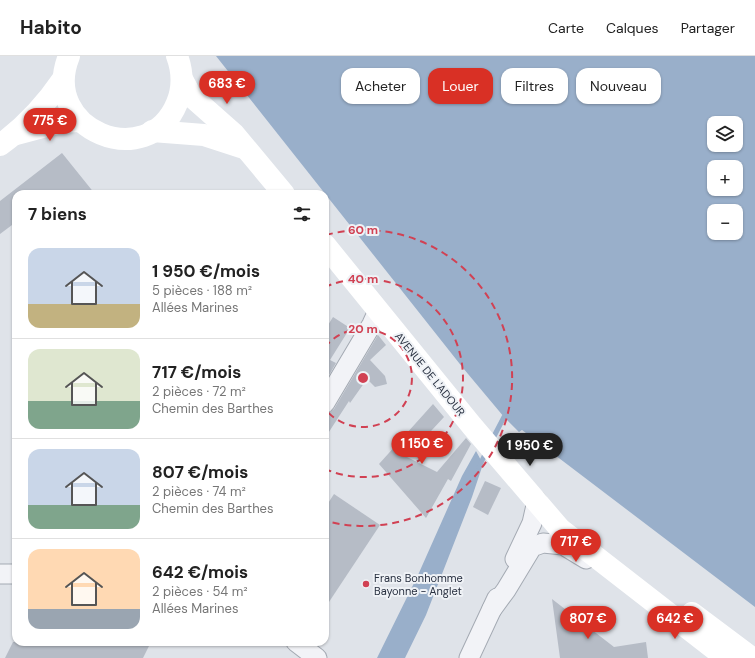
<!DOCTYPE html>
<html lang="fr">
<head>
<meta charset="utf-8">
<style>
  body { margin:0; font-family:"DM Sans",sans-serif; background:#f6f6f6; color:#222; height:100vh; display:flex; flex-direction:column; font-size:15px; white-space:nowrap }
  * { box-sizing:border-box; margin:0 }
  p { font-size:13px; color:#767676 }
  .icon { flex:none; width:22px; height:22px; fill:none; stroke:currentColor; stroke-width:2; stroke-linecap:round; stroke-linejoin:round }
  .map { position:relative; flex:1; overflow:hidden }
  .details { position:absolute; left:12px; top:134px; width:317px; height:456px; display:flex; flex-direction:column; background:#fff; border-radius:12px; box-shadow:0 1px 3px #0004 }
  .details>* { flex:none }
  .top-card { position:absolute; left:341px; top:12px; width:354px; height:36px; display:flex; gap:8px }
  .tools { position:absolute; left:707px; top:60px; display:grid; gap:8px }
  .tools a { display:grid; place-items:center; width:36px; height:36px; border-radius:8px; background:#fff; box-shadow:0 1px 3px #0004; font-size:20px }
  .price { position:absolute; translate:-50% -34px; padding:0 9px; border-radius:14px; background:#d93025; color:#fff; font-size:13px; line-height:26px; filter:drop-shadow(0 1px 2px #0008) }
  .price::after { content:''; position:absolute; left:50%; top:24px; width:12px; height:9px; margin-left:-6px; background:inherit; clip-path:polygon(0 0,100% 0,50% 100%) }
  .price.on { background:#222; color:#fff }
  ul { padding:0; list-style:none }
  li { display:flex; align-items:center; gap:12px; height:100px; padding:0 16px }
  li+li { border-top:1px solid #e0e0e0 }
  li span { display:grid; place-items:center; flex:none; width:112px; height:80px; border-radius:12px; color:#555 }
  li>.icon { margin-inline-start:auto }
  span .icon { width:48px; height:48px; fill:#fffc; stroke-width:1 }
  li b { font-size:17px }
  h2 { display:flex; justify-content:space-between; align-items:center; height:48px; padding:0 16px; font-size:17px }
  .pill { padding:0 14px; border-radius:12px; background:#fff; box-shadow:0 1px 3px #0004; font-size:14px; line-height:36px }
  .pill.on { background:#d93025; color:#fff }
  header { display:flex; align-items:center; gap:24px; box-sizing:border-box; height:56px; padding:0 20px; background:#fff; border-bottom:1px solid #e0e0e0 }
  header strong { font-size:19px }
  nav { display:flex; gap:22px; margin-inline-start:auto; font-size:14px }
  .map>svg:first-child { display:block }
  .water { fill:#99afca; fill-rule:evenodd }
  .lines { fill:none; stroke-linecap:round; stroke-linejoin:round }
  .stream { stroke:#99afca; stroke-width:5 }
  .building { fill:#b6bcc6 }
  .street-casing { stroke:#a4aab3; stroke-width:21 }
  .street { stroke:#f2f3f7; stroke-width:19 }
  .secondary { stroke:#fff; stroke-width:22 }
  .ring { fill:none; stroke:#d14153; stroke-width:2; stroke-dasharray:7 5 }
  .poi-dot { fill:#d14153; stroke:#eff2f6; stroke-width:1.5 }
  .labels { text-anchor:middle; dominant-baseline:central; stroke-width:4; stroke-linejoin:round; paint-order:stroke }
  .street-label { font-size:11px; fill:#283040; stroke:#eff2f6 }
  .poi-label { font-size:11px; fill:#283040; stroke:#eff2f6; text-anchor:start }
  .centre { fill:#d14153; stroke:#eff2f6; stroke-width:2 }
  .ring-label { font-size:12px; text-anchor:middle; font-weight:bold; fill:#d14153; stroke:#eff2f6; stroke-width:4; stroke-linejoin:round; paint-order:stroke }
</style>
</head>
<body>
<header>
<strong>Habito</strong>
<nav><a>Carte</a><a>Calques</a><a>Partager</a></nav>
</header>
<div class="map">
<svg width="755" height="602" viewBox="0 0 755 602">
  <rect width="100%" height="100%" fill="#dfe3e9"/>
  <!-- water -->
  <g class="water">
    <path d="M216,0H755V551L522,374L519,376L504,361L463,312ZM714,67H736V89H714ZM714,111H736V133H714ZM714,155H736V177H714Z"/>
    <path d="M476,395L483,408L472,441L426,559L405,602H377L418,519L462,420Z"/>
  </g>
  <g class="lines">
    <!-- stream -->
    <g class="stream">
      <path d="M491,386L504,361"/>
      <path d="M479,411L487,394"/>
    </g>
  </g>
  <!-- building -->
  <g class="building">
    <path d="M62,97L95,138H16V166L0,178V145Z"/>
    <path d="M333,261L350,272L330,304L336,307L328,321L325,319V274Z"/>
    <path d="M378,279L386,289L370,304L385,320L387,328L375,331L367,323L350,347L349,345L325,382V359L334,353Z"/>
    <path d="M433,348L444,361L407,401L437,416L466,382L471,388L451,425L448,423L426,462L379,408Z"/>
    <path d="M485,425L501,432L488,459L473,451Z"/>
    <path d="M334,438L380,469L325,552V452Z"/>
    <path d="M552,543L614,591L646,586L648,602H560Z"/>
    <path d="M13,586H151L143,602H5Z"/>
  </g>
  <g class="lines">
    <!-- street casing -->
    <g class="street-casing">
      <g id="street">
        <path d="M325,347L372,268L378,255"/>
        <path d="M515,503L532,467L537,445"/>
        <path d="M0,518H16"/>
        <path d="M492,553L506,534L532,491L543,487L563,489L586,503"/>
        <path d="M296,586L317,602"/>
        <path d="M469,602L497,542"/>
      </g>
    </g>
    <!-- street -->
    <use href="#street" class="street"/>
    <!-- secondary -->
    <g class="secondary">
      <path d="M69,0C39,74 148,118 177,47C183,32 183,16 177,0"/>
      <path d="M182,23L191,40L234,78L284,138"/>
      <path d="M152,75L204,79L244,92"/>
      <path d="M16,78L61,66L80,65"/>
      <path d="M0,89C25,71 46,48 63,23"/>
      <path d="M325,189L472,370L560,473L726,602"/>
      <path d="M692,557L752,602"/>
    </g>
  </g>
  <!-- distance rings -->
  <g class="ring">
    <path d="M325 291A49 49 0 1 1 325 353"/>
    <path d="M325 231A99 99 0 1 1 325 413"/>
    <path d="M326 179A148 148 0 1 1 326 465"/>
  </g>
  <!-- markers -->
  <circle class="poi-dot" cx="366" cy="528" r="4"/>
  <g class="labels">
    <!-- street labels -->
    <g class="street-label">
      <text transform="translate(430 318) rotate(51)">AVENUE DE L'ADOUR</text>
    </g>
    <!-- poi labels -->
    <g class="poi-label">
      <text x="374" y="522">Frans Bonhomme<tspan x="374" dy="13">Bayonne - Anglet</tspan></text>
    </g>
  </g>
  <circle cx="363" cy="322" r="6" class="centre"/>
  <g class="ring-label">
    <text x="363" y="178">60 m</text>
    <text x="363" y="227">40 m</text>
    <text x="363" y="277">20 m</text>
  </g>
</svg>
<div class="tools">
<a><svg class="icon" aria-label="layers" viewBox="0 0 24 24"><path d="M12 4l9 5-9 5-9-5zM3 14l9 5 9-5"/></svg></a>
<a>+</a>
<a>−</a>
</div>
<b class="price" style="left:227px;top:49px">683 €</b>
<b class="price" style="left:50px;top:86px">775 €</b>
<b class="price" style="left:422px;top:409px">1 150 €</b>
<b class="price on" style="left:530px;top:411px">1 950 €</b>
<b class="price" style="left:576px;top:507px">717 €</b>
<b class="price" style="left:588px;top:584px">807 €</b>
<b class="price" style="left:675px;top:584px">642 €</b>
<div class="top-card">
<a class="pill">Acheter</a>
<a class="pill on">Louer</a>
<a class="pill">Filtres</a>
<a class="pill">Nouveau</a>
</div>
<section class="details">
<h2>7 biens<svg class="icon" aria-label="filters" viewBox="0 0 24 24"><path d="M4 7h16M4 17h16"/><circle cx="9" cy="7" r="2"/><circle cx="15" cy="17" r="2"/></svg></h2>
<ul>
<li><span style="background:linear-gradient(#c9d6e8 70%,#c2b280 0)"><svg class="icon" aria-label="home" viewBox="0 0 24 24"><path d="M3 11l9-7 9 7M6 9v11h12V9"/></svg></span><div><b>1 950 €/mois</b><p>5 pièces · 188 m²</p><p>Allées Marines</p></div></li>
<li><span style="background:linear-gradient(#dfe7d0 65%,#7fa58c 0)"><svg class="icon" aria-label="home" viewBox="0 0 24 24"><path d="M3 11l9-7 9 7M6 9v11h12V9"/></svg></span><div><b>717 €/mois</b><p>2 pièces · 72 m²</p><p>Chemin des Barthes</p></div></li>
<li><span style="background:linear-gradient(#c9d6e8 70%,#7fa58c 0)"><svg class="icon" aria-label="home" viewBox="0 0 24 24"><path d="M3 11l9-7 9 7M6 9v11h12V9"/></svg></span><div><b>807 €/mois</b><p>2 pièces · 74 m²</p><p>Chemin des Barthes</p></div></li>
<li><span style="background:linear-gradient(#ffd9b3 75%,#9aa5b1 0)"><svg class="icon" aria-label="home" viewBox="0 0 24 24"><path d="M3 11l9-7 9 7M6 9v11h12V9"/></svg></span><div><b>642 €/mois</b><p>2 pièces · 54 m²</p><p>Allées Marines</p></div></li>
</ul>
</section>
</div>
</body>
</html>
